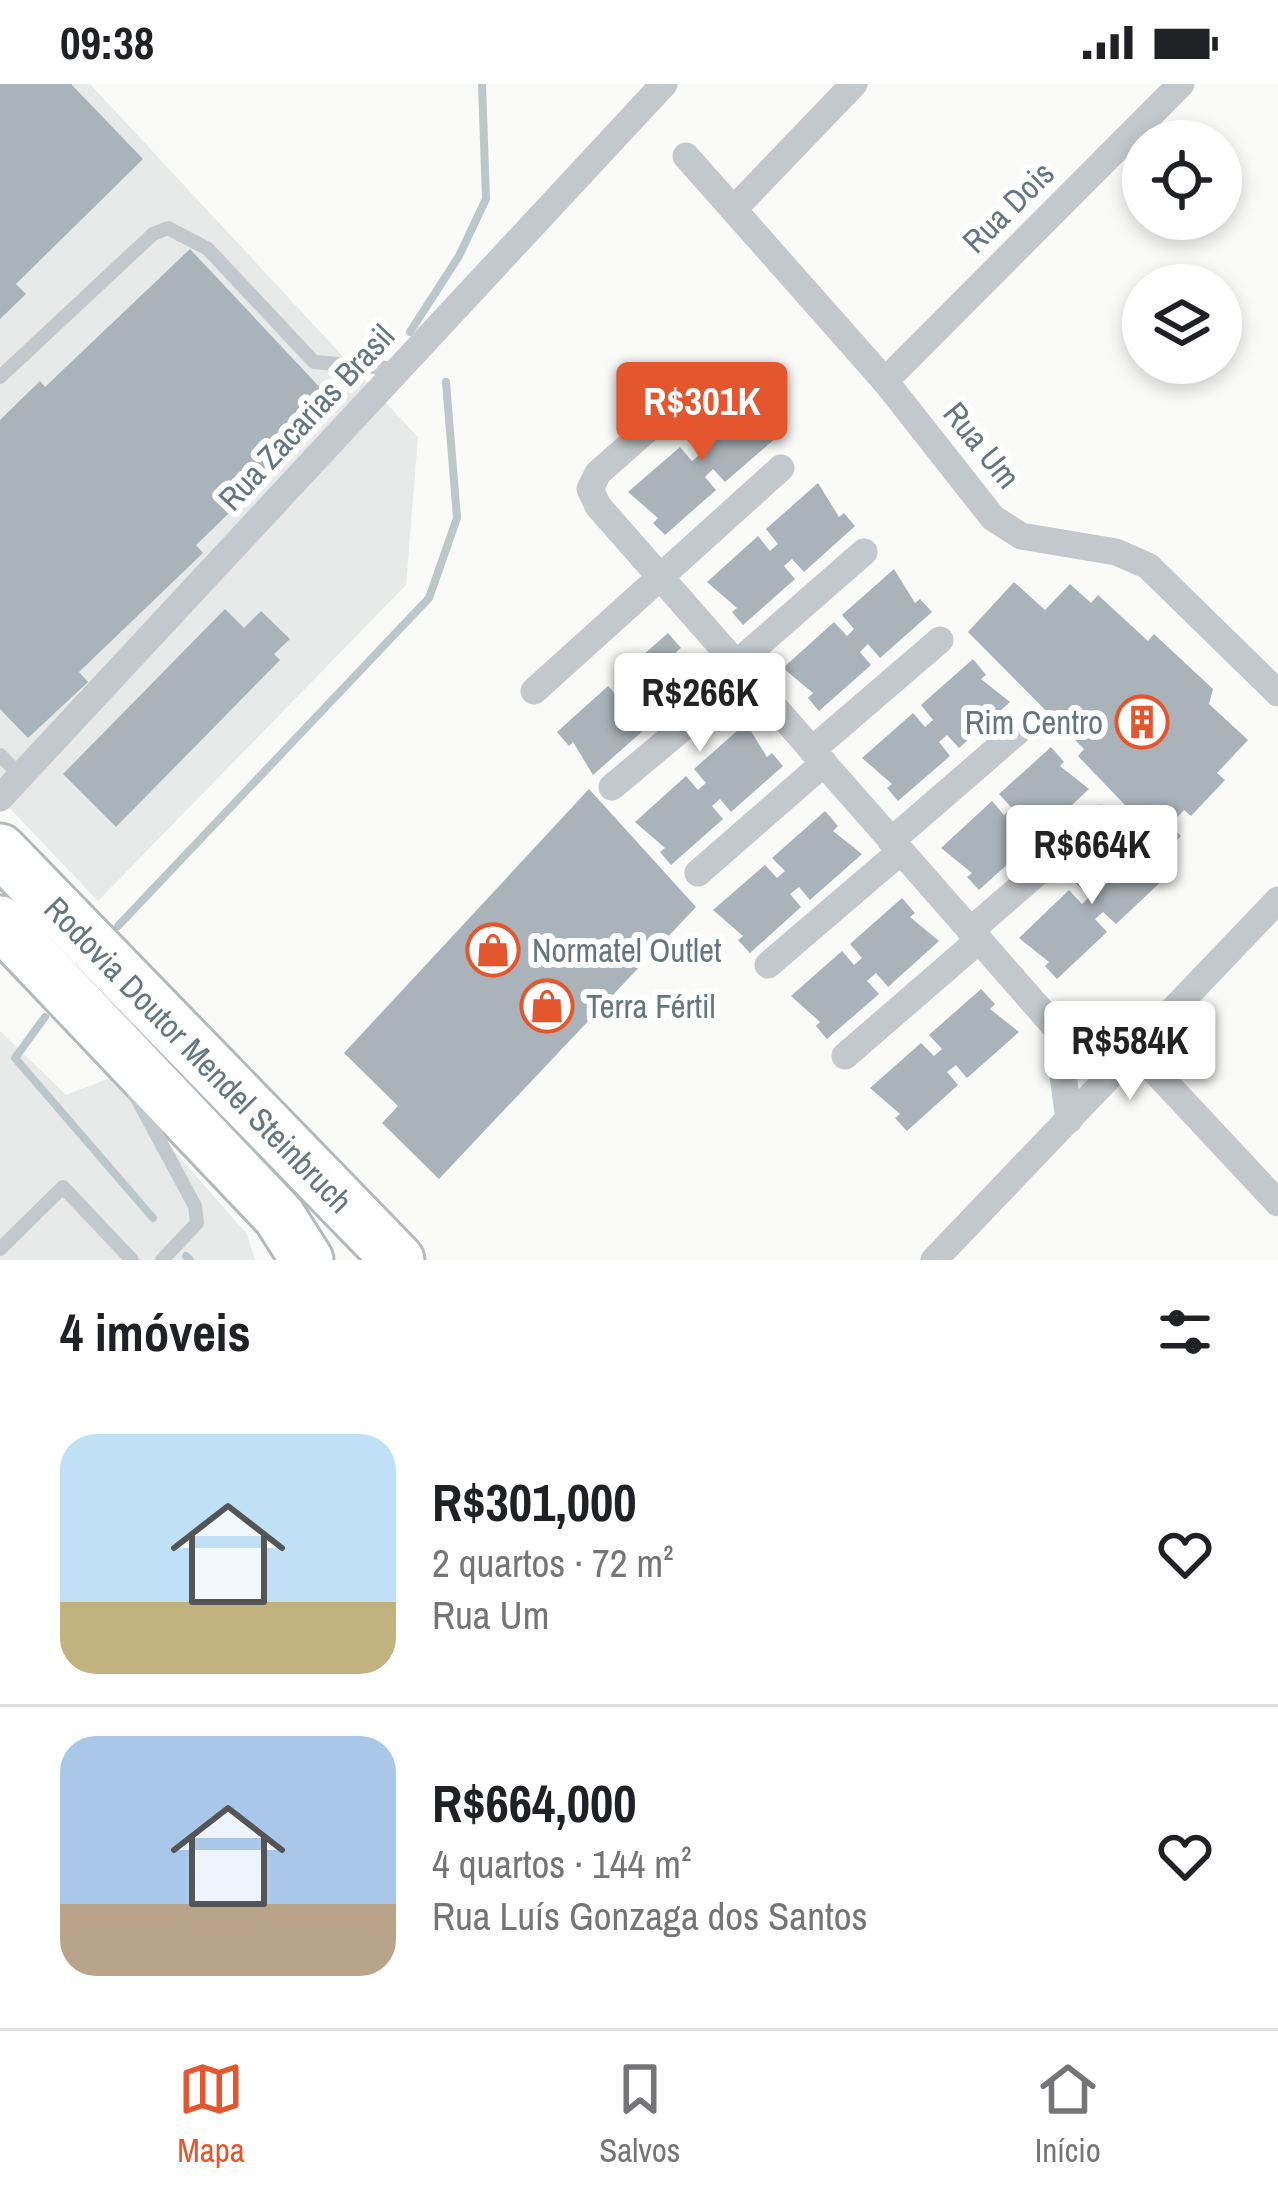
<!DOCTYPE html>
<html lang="pt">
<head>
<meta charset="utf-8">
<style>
  body { margin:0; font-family:"Archivo Narrow",sans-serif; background:#f6f6f6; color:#202124; height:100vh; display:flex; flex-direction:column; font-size:45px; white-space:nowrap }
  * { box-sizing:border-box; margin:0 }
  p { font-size:39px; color:#757577 }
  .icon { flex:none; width:66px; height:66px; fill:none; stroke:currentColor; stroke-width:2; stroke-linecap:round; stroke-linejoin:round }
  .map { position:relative; height:1176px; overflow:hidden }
  .sheet { display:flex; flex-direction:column; background:#fff; flex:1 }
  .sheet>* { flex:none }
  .fabs { position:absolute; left:1122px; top:36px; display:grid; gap:24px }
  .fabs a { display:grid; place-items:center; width:120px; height:120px; border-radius:50%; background:#fff; box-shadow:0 6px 18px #0003; font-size:60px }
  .price { position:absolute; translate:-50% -102px; padding:0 27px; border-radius:12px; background:#fff; color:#222; font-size:39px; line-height:78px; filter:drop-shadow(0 3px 6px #0008) }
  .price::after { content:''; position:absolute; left:50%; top:72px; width:36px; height:27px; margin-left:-18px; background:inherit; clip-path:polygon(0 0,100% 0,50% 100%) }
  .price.active { background:#e4572e; color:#fff }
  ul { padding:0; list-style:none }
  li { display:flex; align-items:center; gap:36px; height:300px; padding:0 60px }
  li+li { border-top:3px solid #e0e0e0 }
  li span { display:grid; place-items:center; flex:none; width:336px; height:240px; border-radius:36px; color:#555 }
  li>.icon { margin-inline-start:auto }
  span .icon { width:144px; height:144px; fill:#fffc; stroke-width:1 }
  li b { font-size:51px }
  h2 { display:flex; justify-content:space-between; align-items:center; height:144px; padding:0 60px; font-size:51px }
  .status { display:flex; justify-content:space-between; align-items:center; height:84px; padding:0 60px; background:#fff; direction:ltr }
  .status svg { height:33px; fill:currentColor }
  .dock { display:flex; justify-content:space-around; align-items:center; height:168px; border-top:3px solid #e0e0e0; background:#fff; font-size:33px; color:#757577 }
  .dock a { display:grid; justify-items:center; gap:6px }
  .dock .active { color:#e4572e }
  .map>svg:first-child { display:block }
  .built { fill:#e8e9e9 }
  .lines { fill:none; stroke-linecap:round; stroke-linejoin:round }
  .stream { stroke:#bbc7cb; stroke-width:8 }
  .building { fill:#aab3b9 }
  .highway-casing { stroke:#b4b9bd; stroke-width:57 }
  .lane { stroke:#c3c8cc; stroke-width:14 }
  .street { stroke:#c3c8cc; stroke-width:27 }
  .highway { stroke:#fff; stroke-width:51 }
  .labels { text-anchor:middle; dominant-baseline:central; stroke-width:12; stroke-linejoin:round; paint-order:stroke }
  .street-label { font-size:33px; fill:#657683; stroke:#fff }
  .poi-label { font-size:33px; fill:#657683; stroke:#fff; text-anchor:start }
</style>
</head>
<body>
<div class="status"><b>09:38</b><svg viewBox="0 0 49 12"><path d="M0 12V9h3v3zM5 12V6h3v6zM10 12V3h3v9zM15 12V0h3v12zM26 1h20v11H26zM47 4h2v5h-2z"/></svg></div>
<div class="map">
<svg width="1278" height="1176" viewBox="0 0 1278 1176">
  <rect width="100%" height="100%" fill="#fafaf8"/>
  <!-- built -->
  <g class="built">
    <path d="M0,0H90L418,353L406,501L98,817L0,714Z"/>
    <path d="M0,947L66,1011L110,994L247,1150L255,1176H0Z"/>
  </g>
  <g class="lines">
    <!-- stream -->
    <g class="stream">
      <path d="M410,248L459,172L486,115L482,0"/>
      <path d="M118,842L429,514L457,434L446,298"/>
      <path d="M45,933L15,974L153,1134"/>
      <path d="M186,1172L190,1176"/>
    </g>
  </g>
  <!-- building -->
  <g class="building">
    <path d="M0,0H71L143,75L16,200L26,210L0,235Z"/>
    <path d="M190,165L326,310L268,365L281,379L196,461L203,469L79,588L88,598L28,654L0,625V336L40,297L45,303Z"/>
    <path d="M740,310L752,325L748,329L777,353L725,398L713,385L705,393L716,406L665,451L653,439L658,434L628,408L680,363L692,377L700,370L687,356Z"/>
    <path d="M818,399L839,433L844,429L855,442L804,488L792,475L784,482L795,495L743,541L732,528L737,524L707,498L758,452L770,467L778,460L766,445Z"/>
    <path d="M894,485L915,519L920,515L932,528L880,574L868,560L860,568L871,581L819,627L808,614L813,609L783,584L834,538L847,552L854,545L842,531Z"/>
    <path d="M1014,498L1045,526L1070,500L1091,519L1098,511L1148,557L1154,550L1213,605L1209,620L1248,656L1217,689L1225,696L1191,732L1184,726L1170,741L1181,752L1168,766L1078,672L1084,665L968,548Z"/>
    <path d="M225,525L244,544L261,527L290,555L274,570L280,576L116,743L63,690Z"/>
    <path d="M668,549L681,564L676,568L705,592L654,638L642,624L634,632L645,645L593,691L573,658L569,662L557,648L608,602L621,616L629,609L616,595Z"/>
    <path d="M973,575L986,591L981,595L1010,618L959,664L947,651L939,658L950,672L898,717L887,704L892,700L862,674L913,629L925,643L933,636L921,621Z"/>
    <path d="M746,639L767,673L772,669L783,682L731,728L720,715L712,722L723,735L671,781L660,768L665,764L635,738L686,692L698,706L706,699L694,685Z"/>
    <path d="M1051,663L1064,678L1060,682L1089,705L1039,752L1026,739L1018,747L1030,760L979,806L967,793L972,789L941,764L992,717L1004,731L1012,724L999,710Z"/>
    <path d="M589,705L696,823L439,1095L382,1039L398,1022L344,969Z"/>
    <path d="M825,727L838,742L833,747L862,770L810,816L799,803L790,810L801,823L750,869L738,856L743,852L713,826L765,781L777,794L785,787L772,774Z"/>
    <path d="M1127,751L1149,785L1154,781L1166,793L1116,840L1103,828L1095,835L1107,848L1057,895L1045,882L1049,878L1019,854L1069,806L1082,820L1089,813L1076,799Z"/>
    <path d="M902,814L915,829L910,833L939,857L888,903L876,889L867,897L879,910L827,955L816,942L820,938L791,912L842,867L854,881L862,874L850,860Z"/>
    <path d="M981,905L995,920L990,925L1019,948L967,994L956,981L947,988L958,1001L907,1047L895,1034L900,1030L870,1004L921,959L934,972L942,965L929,951Z"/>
  </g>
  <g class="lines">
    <!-- highway casing -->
    <g class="highway-casing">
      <g id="highway">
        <path id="s1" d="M0,766L398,1176"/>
        <path d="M0,838L279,1132L307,1176"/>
      </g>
    </g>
    <!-- lane -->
    <g class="lane">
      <path d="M0,293L153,150L168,144L208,165L314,278L397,285"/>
      <path d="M0,671L22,693"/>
      <path d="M134,1009L195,1122L197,1139L162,1176"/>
      <path d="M0,1165L63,1103L132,1176"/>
    </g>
    <!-- street -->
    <g class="street">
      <path d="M686,72L885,297L993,434L1021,452L1116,468L1148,482L1278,609"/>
      <path d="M734,125L854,0"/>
      <path d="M885,297L1181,0"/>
      <path d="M701,298L598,389L590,405L598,422L1057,945L1069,1036"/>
      <path d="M736,580L864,468"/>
      <path d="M534,607L781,384"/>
      <path d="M812,666L940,556"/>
      <path d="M612,703L746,591"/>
      <path d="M0,714L664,0"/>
      <path d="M891,757L1018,647"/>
      <path d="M698,789L824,679"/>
      <path d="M970,847L1100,734"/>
      <path d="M768,881L900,768"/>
      <path d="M1057,945L1147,955"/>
      <path d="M1136,967L1278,1119"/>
      <path d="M845,972L979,856"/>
      <path d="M934,1176L1278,816"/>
    </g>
    <!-- highway -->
    <use href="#highway" class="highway"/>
  </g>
  <!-- icons -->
  <defs>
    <g id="building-ring" transform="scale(2.7)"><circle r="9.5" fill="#fff" stroke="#e4572e" stroke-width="1.5"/><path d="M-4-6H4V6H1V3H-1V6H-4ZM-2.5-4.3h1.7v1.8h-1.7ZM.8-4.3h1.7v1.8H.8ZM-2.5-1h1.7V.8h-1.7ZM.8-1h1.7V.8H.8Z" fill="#e4572e"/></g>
    <g id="shop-ring" transform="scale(2.7)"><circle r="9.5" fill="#fff" stroke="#e4572e" stroke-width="1.5"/><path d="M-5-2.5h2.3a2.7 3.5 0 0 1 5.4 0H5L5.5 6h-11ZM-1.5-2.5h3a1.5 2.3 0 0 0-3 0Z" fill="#e4572e"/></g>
  </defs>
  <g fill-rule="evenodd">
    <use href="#building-ring" x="1142" y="638"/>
    <use href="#shop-ring" x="493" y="866"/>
    <use href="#shop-ring" x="547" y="922"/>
  </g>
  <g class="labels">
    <!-- street labels -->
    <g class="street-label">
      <text transform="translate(1008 123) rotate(-45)">Rua Dois</text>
      <text transform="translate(306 333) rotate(-47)">Rua Zacarias Brasil</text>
      <text transform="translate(982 361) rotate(51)">Rua Um</text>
      <text stroke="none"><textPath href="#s1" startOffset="285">Rodovia Doutor Mendel Steinbruch</textPath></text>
    </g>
    <!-- poi labels -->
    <g class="poi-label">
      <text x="1103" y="638" text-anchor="end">Rim Centro</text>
      <text x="532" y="866">Normatel Outlet</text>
      <text x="586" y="922">Terra Fértil</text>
    </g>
  </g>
</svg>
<div class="fabs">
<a><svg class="icon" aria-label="locate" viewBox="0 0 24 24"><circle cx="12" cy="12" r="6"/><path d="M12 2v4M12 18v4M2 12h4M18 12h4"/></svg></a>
<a><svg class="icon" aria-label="layers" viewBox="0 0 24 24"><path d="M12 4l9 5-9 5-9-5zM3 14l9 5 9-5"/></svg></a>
</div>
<b class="price active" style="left:702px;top:380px">R$301K</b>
<b class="price" style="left:700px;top:671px">R$266K</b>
<b class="price" style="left:1092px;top:823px">R$664K</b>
<b class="price" style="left:1130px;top:1019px">R$584K</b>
</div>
<section class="sheet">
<h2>4 imóveis<svg class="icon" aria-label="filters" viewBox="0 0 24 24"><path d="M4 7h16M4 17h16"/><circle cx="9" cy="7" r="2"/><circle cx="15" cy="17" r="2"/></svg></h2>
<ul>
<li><span style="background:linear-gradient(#bfe0f5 70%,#c2b280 0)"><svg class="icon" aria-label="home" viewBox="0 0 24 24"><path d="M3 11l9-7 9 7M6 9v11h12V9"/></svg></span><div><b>R$301,000</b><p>2 quartos · 72 m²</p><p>Rua Um</p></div><svg class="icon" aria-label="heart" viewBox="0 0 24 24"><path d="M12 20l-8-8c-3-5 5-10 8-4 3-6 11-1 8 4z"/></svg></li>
<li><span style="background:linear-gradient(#a9c7e8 70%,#b9a48a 0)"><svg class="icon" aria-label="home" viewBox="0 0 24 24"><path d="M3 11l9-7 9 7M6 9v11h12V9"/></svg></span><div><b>R$664,000</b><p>4 quartos · 144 m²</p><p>Rua Luís Gonzaga dos Santos</p></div><svg class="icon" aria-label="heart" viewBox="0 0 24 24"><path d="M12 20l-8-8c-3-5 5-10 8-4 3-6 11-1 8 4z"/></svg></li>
</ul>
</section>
<nav class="dock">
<a class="active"><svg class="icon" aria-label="map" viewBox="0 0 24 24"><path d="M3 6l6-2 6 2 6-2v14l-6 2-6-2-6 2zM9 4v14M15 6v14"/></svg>Mapa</a>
<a><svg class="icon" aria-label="saved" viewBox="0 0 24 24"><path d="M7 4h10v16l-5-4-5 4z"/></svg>Salvos</a>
<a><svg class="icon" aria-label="home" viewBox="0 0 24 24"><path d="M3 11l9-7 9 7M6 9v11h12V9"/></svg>Início</a>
</nav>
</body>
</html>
